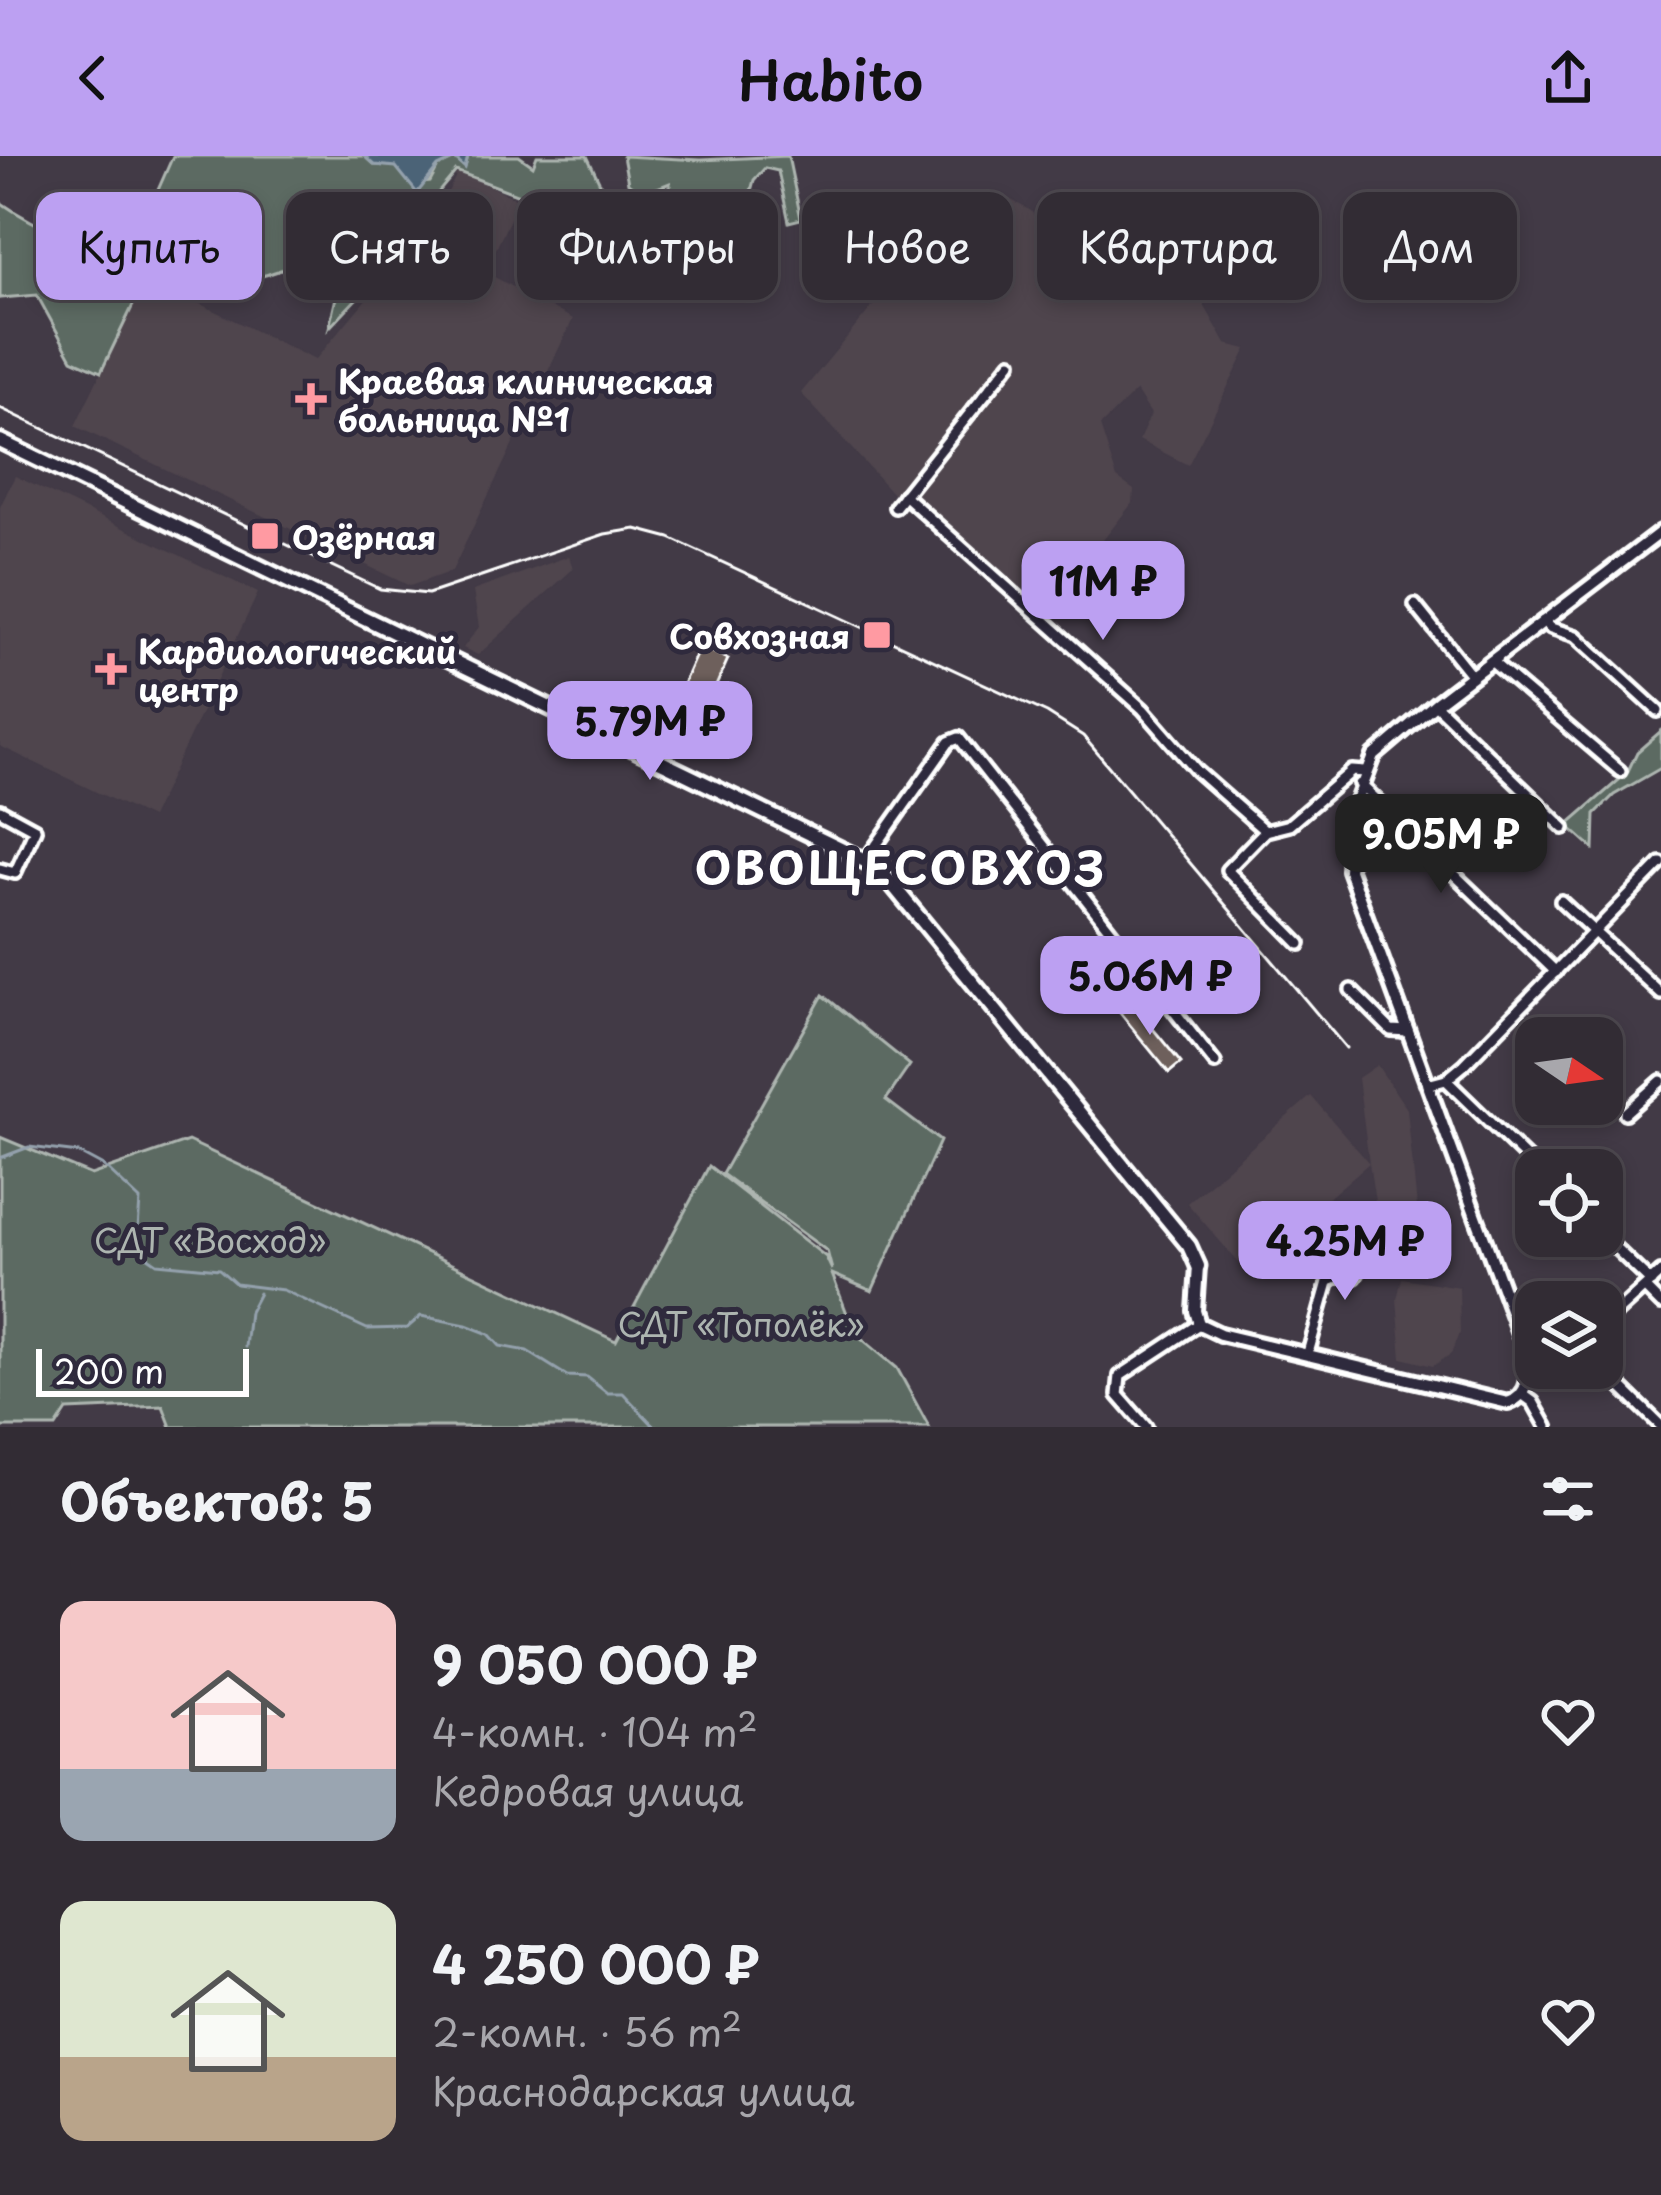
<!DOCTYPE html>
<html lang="ru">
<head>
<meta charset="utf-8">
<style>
  body { margin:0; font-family:"Playpen Sans",sans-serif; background:#3a343c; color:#f1f3f6; height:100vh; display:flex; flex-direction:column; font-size:45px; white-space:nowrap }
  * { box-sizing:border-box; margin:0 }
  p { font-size:39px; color:#a8a7ac }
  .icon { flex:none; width:66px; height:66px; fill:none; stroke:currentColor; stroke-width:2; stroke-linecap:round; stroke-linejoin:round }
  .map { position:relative; height:1271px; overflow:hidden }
  .details { display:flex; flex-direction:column; background:#322c34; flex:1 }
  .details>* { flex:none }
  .hud { position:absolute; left:36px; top:36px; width:1590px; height:108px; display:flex; gap:24px }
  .needle { width:78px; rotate:103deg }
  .controls { position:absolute; left:1515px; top:861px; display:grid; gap:24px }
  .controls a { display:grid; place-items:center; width:108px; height:108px; border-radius:24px; background:#322c34; box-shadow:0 6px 18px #0003,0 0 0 3px #4d484f; font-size:60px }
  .scale { position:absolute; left:36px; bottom:30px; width:213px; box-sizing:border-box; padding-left:12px; border:6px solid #fff; border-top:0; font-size:33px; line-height:42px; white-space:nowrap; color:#fff; -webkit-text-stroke:9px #2f2a3d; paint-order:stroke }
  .price { position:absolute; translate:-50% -102px; padding:0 27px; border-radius:24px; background:#bca0f2; color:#111; font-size:39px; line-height:78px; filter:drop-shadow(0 3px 6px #0008) }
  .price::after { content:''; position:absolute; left:50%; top:72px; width:36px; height:27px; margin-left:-18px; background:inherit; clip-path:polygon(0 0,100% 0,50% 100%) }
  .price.current { background:#222; color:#fff }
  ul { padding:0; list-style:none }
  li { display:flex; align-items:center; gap:36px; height:300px; padding:0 60px }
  li span { display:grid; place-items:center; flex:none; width:336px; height:240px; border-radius:24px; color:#555 }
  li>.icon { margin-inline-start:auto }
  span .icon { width:144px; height:144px; fill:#fffc; stroke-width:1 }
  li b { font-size:51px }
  h2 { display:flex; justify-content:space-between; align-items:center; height:144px; padding:0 60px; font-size:51px }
  .pill { padding:0 42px; border-radius:24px; background:#322c34; box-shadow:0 6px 18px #0003,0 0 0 3px #4d484f; font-size:42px; line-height:108px }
  .pill.current { background:#bca0f2; color:#111 }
  header { display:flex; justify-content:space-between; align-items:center; height:156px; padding:0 60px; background:#bca0f2; color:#111; font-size:54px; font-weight:600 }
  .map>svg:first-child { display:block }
  .built { fill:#4f454d }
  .green { fill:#5b6b62; stroke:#adb5b0; stroke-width:3 }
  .water { fill:#4c6377; stroke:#94a1ad; stroke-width:3 }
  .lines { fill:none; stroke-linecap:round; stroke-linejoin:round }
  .stream { stroke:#94a1ad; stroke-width:3 }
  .building { fill:#6e605c; stroke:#fff; stroke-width:3 }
  .minor-casing { stroke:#fff; stroke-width:18 }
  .tertiary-casing { stroke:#fff; stroke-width:20 }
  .secondary-casing { stroke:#fff; stroke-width:21 }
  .minor { stroke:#2f2a3d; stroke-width:9 }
  .tertiary { stroke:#2f2a3d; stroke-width:10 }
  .secondary { stroke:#2f2a3d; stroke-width:12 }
  .rail { stroke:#fff; stroke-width:3 }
  .poi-dot { fill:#ff9aa2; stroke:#2f2a3d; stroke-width:4.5 }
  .labels { text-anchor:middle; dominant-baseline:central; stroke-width:10; stroke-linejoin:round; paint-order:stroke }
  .poi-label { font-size:33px; font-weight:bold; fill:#fff; stroke:#2f2a3d; text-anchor:start }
  .park-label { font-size:33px; fill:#adb5b0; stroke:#2f2a3d }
  .district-label { font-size:45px; font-weight:bold; letter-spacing:3px; fill:#fff; stroke:#2f2a3d }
</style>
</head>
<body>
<header><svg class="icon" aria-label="back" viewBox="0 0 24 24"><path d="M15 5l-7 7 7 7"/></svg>Habito<svg class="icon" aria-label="share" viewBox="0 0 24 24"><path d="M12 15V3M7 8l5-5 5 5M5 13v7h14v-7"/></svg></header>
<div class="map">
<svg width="1661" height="1271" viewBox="0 0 1661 1271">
  <rect width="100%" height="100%" fill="#423a46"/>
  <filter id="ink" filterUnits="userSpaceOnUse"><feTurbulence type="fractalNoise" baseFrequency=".00833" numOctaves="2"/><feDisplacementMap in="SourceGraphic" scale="24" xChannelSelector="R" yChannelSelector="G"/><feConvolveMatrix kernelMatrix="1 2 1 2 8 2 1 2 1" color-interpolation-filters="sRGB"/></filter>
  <g filter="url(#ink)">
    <!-- built -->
    <g class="built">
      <path d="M458,15L519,44L485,116L573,163L452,415L410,430L75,270L147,122L315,204L416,84L424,87Z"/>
      <path d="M1093,41L1145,124L1185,100L1195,120L1190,124L1226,188L1247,193L1188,309L1139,284L1151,258L1136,235L1100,270L1117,322L1134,334L1133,346L1049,453L1026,435L1068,383L1024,434L908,339L1010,214L1003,210L896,341L801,237L909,106L1009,43L1031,55L1043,72Z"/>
      <path d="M15,320L258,437L151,662L0,590V351Z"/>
      <path d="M569,400L573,413L478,499L463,492L479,471L473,435Z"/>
      <path d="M1377,909L1407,953L1417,1051L1376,1052L1369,1007L1245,1114L1187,1047L1311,940L1369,1007L1358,922Z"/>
      <path d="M1402,1122L1459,1131L1460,1177L1451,1198L1433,1210L1402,1202L1397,1143Z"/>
    </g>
    <!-- green -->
    <g class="green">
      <path d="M173,0H364L374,9L396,10L423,27L430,26L438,11L455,3L465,11L468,0H519L533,10L537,0H587L617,63L599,90L562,92L529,77L538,52L522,40L456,15L423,55L390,65L362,109L358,141L329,172L337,137L332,107L349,82L342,44L311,58L296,108C242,131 215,130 159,111L146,122L101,216L72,203L37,139L0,142V46C33,69 90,98 132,93Z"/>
      <path d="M623,0L700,4L788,0L801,63L789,66L778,15L765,12L754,24L748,46L712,62L697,46L671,61L670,27L642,38L628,27Z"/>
      <path d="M1661,575V612L1614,639L1595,658L1594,693L1567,669L1627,617L1637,596Z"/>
      <path d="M823,839L910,909L886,944L940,985L872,1135L832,1118L854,1176L897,1212L929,1271H171L163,1250L67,1254L56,1271H0V981L91,1019L188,985L616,1185L709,1010L826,1101L832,1114L827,1095L722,1018Z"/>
    </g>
    <!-- water -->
    <path class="water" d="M364,0H468L465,12L455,3L438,11L417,37L396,11L374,9Z"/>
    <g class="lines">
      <!-- stream -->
      <g class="stream">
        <path d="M0,1002L29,991L79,997L105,1011L140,1044L137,1088L141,1096L157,1107L219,1113L236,1128L283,1134L367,1173L407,1172L421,1160L466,1169L489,1178L500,1190L527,1195L567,1220L587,1221L607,1237H623L655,1271"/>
        <path d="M245,1191L249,1156L259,1137"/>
      </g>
    </g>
    <!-- building -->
    <g class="building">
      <path d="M700,490L728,503L711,541L683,528Z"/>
      <path d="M1132,847L1181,907L1169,917L1120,857Z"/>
    </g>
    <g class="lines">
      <!-- minor casing -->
      <g class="minor-casing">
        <g id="minor">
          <path d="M904,339L1143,553L1197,615L1265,675"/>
          <path d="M895,351L1011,206"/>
          <path d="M1415,449L1472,520"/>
          <path d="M1543,465L1551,472L1576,480L1658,555"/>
          <path d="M1491,505L1620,615"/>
          <path d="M1435,548L1564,672"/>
          <path d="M1360,628L1556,816"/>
          <path d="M0,654L35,673L15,717L0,713"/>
          <path d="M865,705L949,586L959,582L1215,907"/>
          <path d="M1561,745L1661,838"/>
          <path d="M1300,788L1227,714L1265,675L1289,669L1352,615L1365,616"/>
          <path d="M1351,834L1391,874L1408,875"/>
          <path d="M1446,924L1539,1014"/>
          <path d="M1427,929L1446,924L1464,909L1661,707"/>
          <path d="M1625,957L1661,925"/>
          <path d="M1602,1079L1651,1126"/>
          <path d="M1645,1132L1661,1148"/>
          <path d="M1602,1170L1661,1116"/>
          <path d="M1308,1197L1328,1126L1335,1121H1355L1364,1107"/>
          <path d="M1602,1212L1661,1270"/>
          <path d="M1528,1221L1554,1212"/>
          <path d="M1522,1238L1533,1246L1547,1271"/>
          <path d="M1146,1271L1118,1239L1120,1220L1199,1168"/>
        </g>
      </g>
      <!-- tertiary casing -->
      <g class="tertiary-casing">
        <path id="tertiary" d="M1198,1110L1195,1155L1199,1168L1220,1178L1508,1247C1534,1237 1527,1213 1524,1191L1349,714L1354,653L1374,600L1435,548L1661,376"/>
      </g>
      <!-- secondary casing -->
      <g class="secondary-casing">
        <path id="secondary" d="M0,285L865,705L886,721L1189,1090L1198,1110"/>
      </g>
      <!-- minor -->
      <use href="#minor" class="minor"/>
      <!-- tertiary -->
      <use href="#tertiary" class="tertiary"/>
      <!-- secondary -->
      <use href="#secondary" class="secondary"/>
      <!-- rail -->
      <path class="rail" d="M0,252L380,433L428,438L605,378L636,373L670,382L1047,557L1083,580L1346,892"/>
    </g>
  </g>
  <!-- markers -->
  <g class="poi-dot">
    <path d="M305 225h12v12h12v12h-12v12h-12v-12h-12v-12h12z"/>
    <rect x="250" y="365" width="30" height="30" rx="6"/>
    <rect x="862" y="464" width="30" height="30" rx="6"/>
    <path d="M105 495h12v12h12v12h-12v12h-12v-12h-12v-12h12z"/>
  </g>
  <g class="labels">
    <!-- poi labels -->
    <g class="poi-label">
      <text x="338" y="224">Краевая клиническая<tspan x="338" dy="38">больница №1</tspan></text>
      <text x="292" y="380">Озёрная</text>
      <text x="850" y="479" text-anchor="end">Совхозная</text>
      <text x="138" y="494">Кардиологический<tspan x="138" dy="38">центр</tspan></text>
    </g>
    <!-- park labels -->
    <g class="park-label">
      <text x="210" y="1083">СДТ «Восход»</text>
      <text x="741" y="1167">СДТ «Тополёк»</text>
    </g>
    <!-- district labels -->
    <g class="district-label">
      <text x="901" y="710">ОВОЩЕСОВХОЗ</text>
    </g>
  </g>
</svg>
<div class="controls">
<a><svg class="needle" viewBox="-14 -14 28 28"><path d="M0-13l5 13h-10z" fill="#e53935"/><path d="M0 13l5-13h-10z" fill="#a8a7ac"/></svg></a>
<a><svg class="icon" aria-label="locate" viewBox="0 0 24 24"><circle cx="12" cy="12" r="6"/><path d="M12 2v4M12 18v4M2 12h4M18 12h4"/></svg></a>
<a><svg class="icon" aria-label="layers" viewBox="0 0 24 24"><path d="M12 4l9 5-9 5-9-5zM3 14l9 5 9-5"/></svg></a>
</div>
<div class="scale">200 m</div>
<b class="price" style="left:1103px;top:487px">11M ₽</b>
<b class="price" style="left:650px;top:627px">5.79M ₽</b>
<b class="price current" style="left:1441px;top:740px">9.05M ₽</b>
<b class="price" style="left:1150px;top:882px">5.06M ₽</b>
<b class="price" style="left:1345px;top:1147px">4.25M ₽</b>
<div class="hud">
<a class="pill current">Купить</a>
<a class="pill">Снять</a>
<a class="pill">Фильтры</a>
<a class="pill">Новое</a>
<a class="pill">Квартира</a>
<a class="pill">Дом</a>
</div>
</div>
<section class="details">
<h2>Объектов: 5<svg class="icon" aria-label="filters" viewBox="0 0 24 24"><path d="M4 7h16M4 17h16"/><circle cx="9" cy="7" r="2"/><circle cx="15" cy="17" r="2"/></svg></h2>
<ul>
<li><span style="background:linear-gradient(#f6c9c9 70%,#9aa5b1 0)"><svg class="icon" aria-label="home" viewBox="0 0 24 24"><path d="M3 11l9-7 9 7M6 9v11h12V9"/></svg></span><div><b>9 050 000 ₽</b><p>4-комн. · 104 m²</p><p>Кедровая улица</p></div><svg class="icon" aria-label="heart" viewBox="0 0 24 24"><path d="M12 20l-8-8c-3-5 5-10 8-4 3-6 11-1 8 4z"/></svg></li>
<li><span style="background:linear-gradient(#dfe7d0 65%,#b9a48a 0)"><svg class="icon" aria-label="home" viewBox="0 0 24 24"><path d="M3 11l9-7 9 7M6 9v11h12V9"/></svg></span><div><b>4 250 000 ₽</b><p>2-комн. · 56 m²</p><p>Краснодарская улица</p></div><svg class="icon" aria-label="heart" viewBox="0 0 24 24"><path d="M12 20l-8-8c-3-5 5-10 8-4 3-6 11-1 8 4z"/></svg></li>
</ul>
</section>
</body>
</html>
